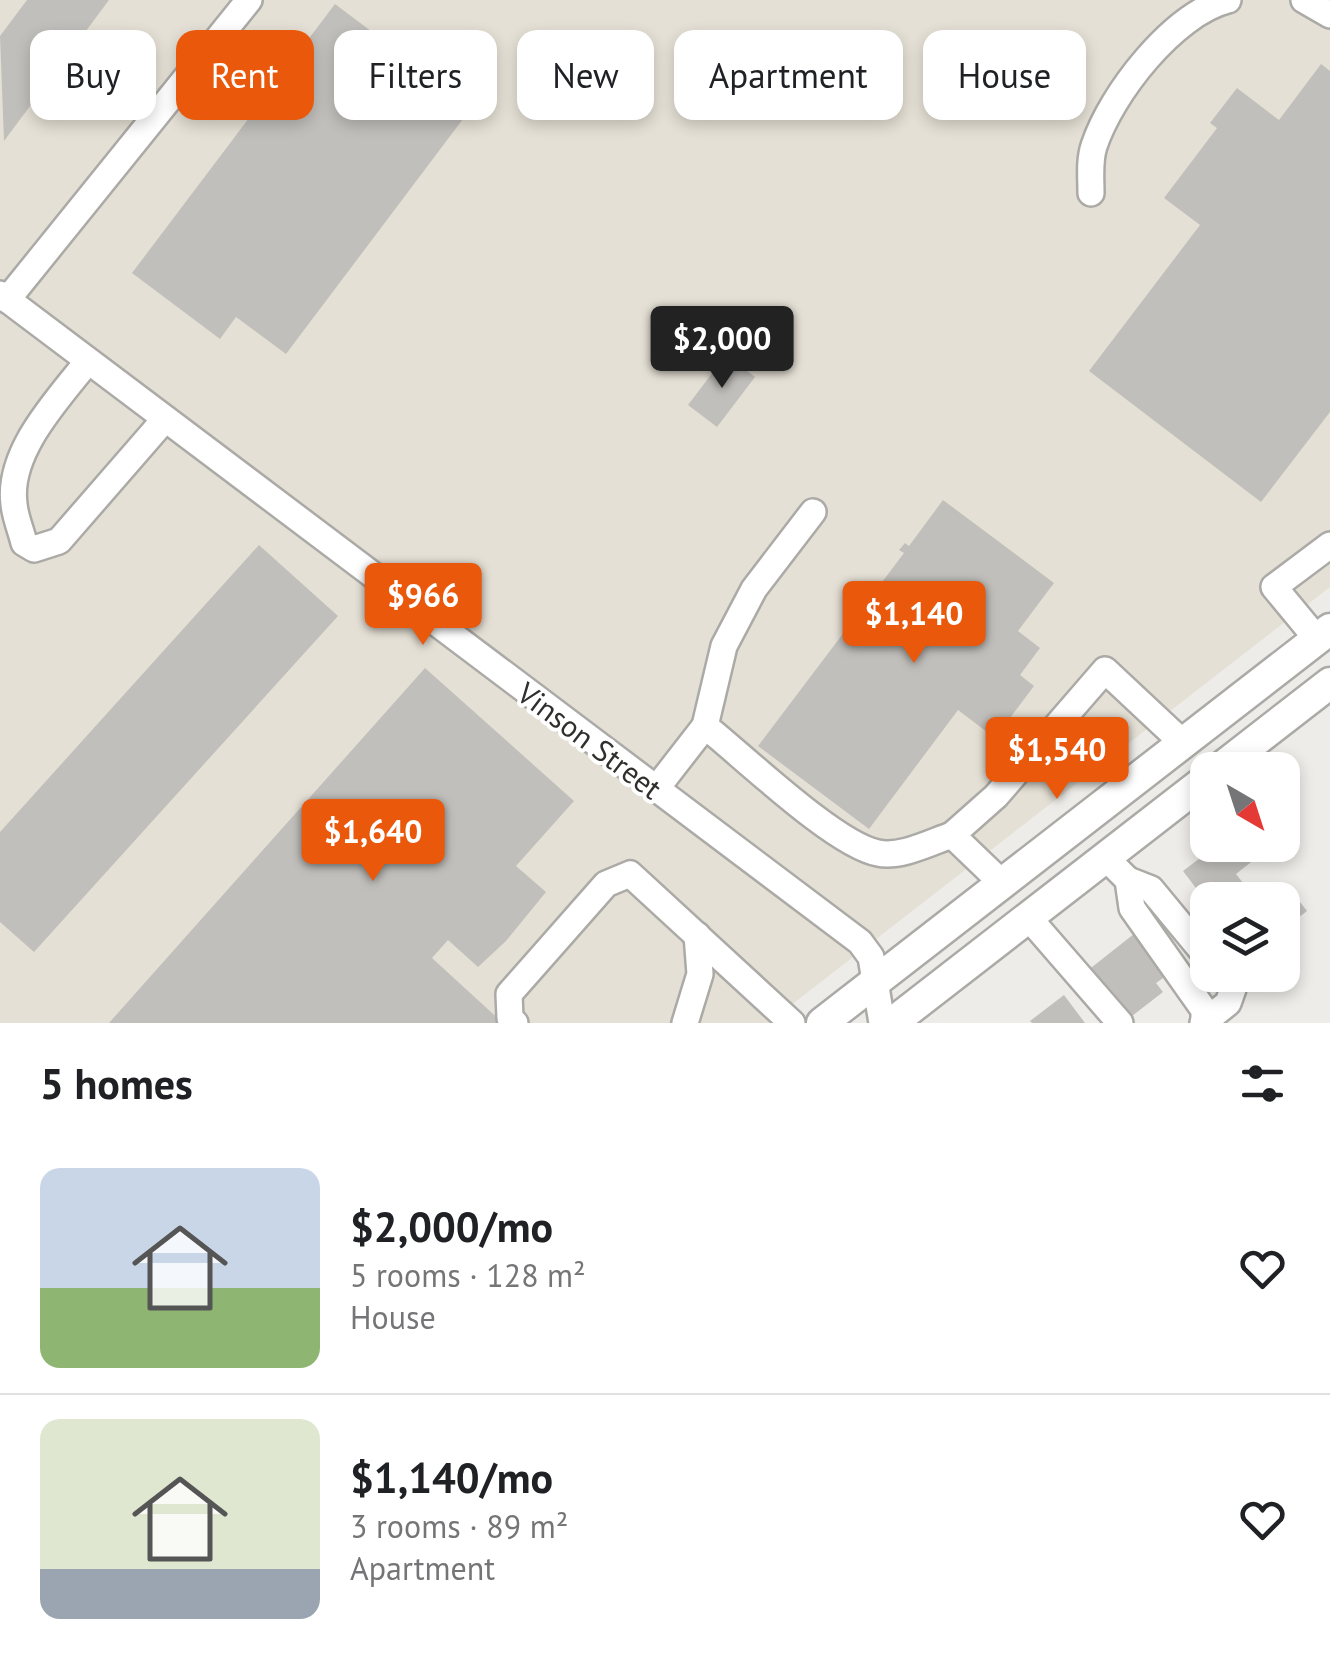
<!DOCTYPE html>
<html lang="en">
<head>
<meta charset="utf-8">
<style>
  body { margin:0; font-family:"PT Sans",sans-serif; background:#f6f6f6; color:#202124; height:100vh; display:flex; flex-direction:column; font-size:38px; white-space:nowrap }
  * { box-sizing:border-box; margin:0 }
  p { font-size:32px; color:#757577 }
  .icon { flex:none; width:55px; height:55px; fill:none; stroke:currentColor; stroke-width:2; stroke-linecap:round; stroke-linejoin:round }
  .map { position:relative; height:1023px; overflow:hidden }
  .side { display:flex; flex-direction:column; background:#fff; flex:1 }
  .side>* { flex:none }
  .hud { position:absolute; left:30px; top:30px; width:1270px; height:90px; display:flex; gap:20px }
  .needle { width:65px; rotate:141deg }
  .fabs { position:absolute; left:1190px; top:752px; display:grid; gap:20px }
  .fabs a { display:grid; place-items:center; width:110px; height:110px; border-radius:20px; background:#fff; box-shadow:0 5px 15px #0003; font-size:50px }
  .price { position:absolute; translate:-50% -85px; padding:0 22px; border-radius:10px; background:#ea580c; color:#fff; font-size:32px; line-height:65px; filter:drop-shadow(0 2px 5px #0008) }
  .price::after { content:''; position:absolute; left:50%; top:60px; width:30px; height:22px; margin-left:-15px; background:inherit; clip-path:polygon(0 0,100% 0,50% 100%) }
  .price.selected { background:#222; color:#fff }
  ul { padding:0; list-style:none }
  li { display:flex; align-items:center; gap:30px; height:250px; padding:0 40px }
  li+li { border-top:2px solid #e0e0e0 }
  li span { display:grid; place-items:center; flex:none; width:280px; height:200px; border-radius:20px; color:#555 }
  li>.icon { margin-inline-start:auto }
  span .icon { width:120px; height:120px; fill:#fffc; stroke-width:1 }
  li b { font-size:42px }
  h2 { display:flex; justify-content:space-between; align-items:center; height:120px; padding:0 40px; font-size:42px }
  .chip { padding:0 35px; border-radius:20px; background:#fff; box-shadow:0 5px 15px #0003; font-size:35px; line-height:90px }
  .chip.selected { background:#ea580c; color:#fff }
  .map>svg:first-child { display:block }
  .built { fill:#e5e0d5 }
  .building { fill:#c1bfbb }
  .lines { fill:none; stroke-linecap:round; stroke-linejoin:round }
  .minor-casing { stroke:#abaaa6; stroke-width:30 }
  .major-casing { stroke:#abaaa6; stroke-width:35 }
  .minor { stroke:#fff; stroke-width:25 }
  .major { stroke:#fff; stroke-width:30 }
  .labels { text-anchor:middle; dominant-baseline:central; stroke-width:8; stroke-linejoin:round; paint-order:stroke }
  .street-label { font-size:30px; fill:#302f2e; stroke:#fff }
</style>
</head>
<body>
<div class="map">
<svg width="1330" height="1023" viewBox="0 0 1330 1023">
  <rect width="100%" height="100%" fill="#edece8"/>
  <!-- built -->
  <path class="built" d="M0,0H1330V587L768,1023H0Z"/>
  <!-- building -->
  <g class="building">
    <path d="M27,0H109L4,141L0,36Z"/>
    <path d="M335,4L472,107L286,354L236,317L220,339L132,273Z"/>
    <path d="M1321,64L1330,71V412L1261,502L1089,371L1200,225L1164,198L1217,128L1210,123L1237,88L1279,120Z"/>
    <path d="M726,355L755,377L717,427L688,405Z"/>
    <path d="M943,500L1054,583L1018,631L1040,648L1020,675L1034,686L995,738L958,710L869,829L758,746L904,553L899,550L905,543L909,546Z"/>
    <path d="M259,545L338,616L34,952L0,922V832Z"/>
    <path d="M425,668L574,801L516,866L546,892L506,941L478,967L448,940L432,958L503,1023H109Z"/>
    <path d="M1217,845H1252L1260,855L1236,874L1243,883L1226,896L1229,900H1205L1183,871Z"/>
    <path d="M1293,893L1307,911L1282,930V901Z"/>
    <path d="M1139,930L1169,974L1156,983L1163,992L1132,1016L1122,1004L1116,1009L1087,971Z"/>
    <path d="M1064,995L1085,1023H1032L1030,1021Z"/>
  </g>
  <g class="lines">
    <!-- minor casing -->
    <g class="minor-casing">
      <g id="minor">
        <path d="M1304,0L1330,15"/>
        <path d="M1091,193C1091,178 1089,161 1094,146C1111,94 1173,14 1228,0"/>
        <path d="M0,294L860,942L871,957L882,1023"/>
        <path d="M7,300L249,0"/>
        <path d="M88,361C58,399 7,452 14,504C15,517 21,530 24,543L34,549L59,541L165,419"/>
        <path d="M813,512L754,589L724,646L705,726C743,756 835,845 878,853C901,858 931,842 952,835"/>
        <path d="M1317,639L1274,587L1330,545"/>
        <path d="M656,789L705,726"/>
        <path d="M1105,857L1128,880L1132,908L1204,1010V1022"/>
        <path d="M1128,880L1151,889L1208,958"/>
        <path d="M1002,883L952,835L996,796L1105,670L1183,743"/>
        <path d="M1028,917L1120,1023"/>
        <path d="M515,1023L510,1018L509,994L606,884L630,874L792,1023"/>
        <path d="M685,1023L700,974L697,935"/>
        <path d="M1203,1023L1228,1003L1233,989L1222,975"/>
      </g>
    </g>
    <!-- major casing -->
    <g class="major-casing">
      <g id="major">
        <path d="M1218,770L1330,683"/>
        <path d="M822,1023L1330,629"/>
        <path d="M892,1023L1208,778"/>
      </g>
    </g>
    <!-- minor -->
    <use href="#minor" class="minor"/>
    <!-- major -->
    <use href="#major" class="major"/>
  </g>
  <g class="labels">
    <!-- street labels -->
    <g class="street-label">
      <text transform="translate(590 740) rotate(37)">Vinson Street</text>
    </g>
  </g>
</svg>
<div class="fabs">
<a><svg class="needle" viewBox="-14 -14 28 28"><path d="M0-13l5 13h-10z" fill="#e53935"/><path d="M0 13l5-13h-10z" fill="#757577"/></svg></a>
<a><svg class="icon" aria-label="layers" viewBox="0 0 24 24"><path d="M12 4l9 5-9 5-9-5zM3 14l9 5 9-5"/></svg></a>
</div>
<b class="price selected" style="left:722px;top:391px">$2,000</b>
<b class="price" style="left:423px;top:648px">$966</b>
<b class="price" style="left:914px;top:666px">$1,140</b>
<b class="price" style="left:1057px;top:802px">$1,540</b>
<b class="price" style="left:373px;top:884px">$1,640</b>
<div class="hud">
<a class="chip">Buy</a>
<a class="chip selected">Rent</a>
<a class="chip">Filters</a>
<a class="chip">New</a>
<a class="chip">Apartment</a>
<a class="chip">House</a>
</div>
</div>
<section class="side">
<h2>5 homes<svg class="icon" aria-label="filters" viewBox="0 0 24 24"><path d="M4 7h16M4 17h16"/><circle cx="9" cy="7" r="2"/><circle cx="15" cy="17" r="2"/></svg></h2>
<ul>
<li><span style="background:linear-gradient(#c9d6e8 60%,#8fb573 0)"><svg class="icon" aria-label="home" viewBox="0 0 24 24"><path d="M3 11l9-7 9 7M6 9v11h12V9"/></svg></span><div><b>$2,000/mo</b><p>5 rooms · 128 m²</p><p>House</p></div><svg class="icon" aria-label="heart" viewBox="0 0 24 24"><path d="M12 20l-8-8c-3-5 5-10 8-4 3-6 11-1 8 4z"/></svg></li>
<li><span style="background:linear-gradient(#dfe7d0 75%,#9aa5b1 0)"><svg class="icon" aria-label="home" viewBox="0 0 24 24"><path d="M3 11l9-7 9 7M6 9v11h12V9"/></svg></span><div><b>$1,140/mo</b><p>3 rooms · 89 m²</p><p>Apartment</p></div><svg class="icon" aria-label="heart" viewBox="0 0 24 24"><path d="M12 20l-8-8c-3-5 5-10 8-4 3-6 11-1 8 4z"/></svg></li>
</ul>
</section>
</body>
</html>
